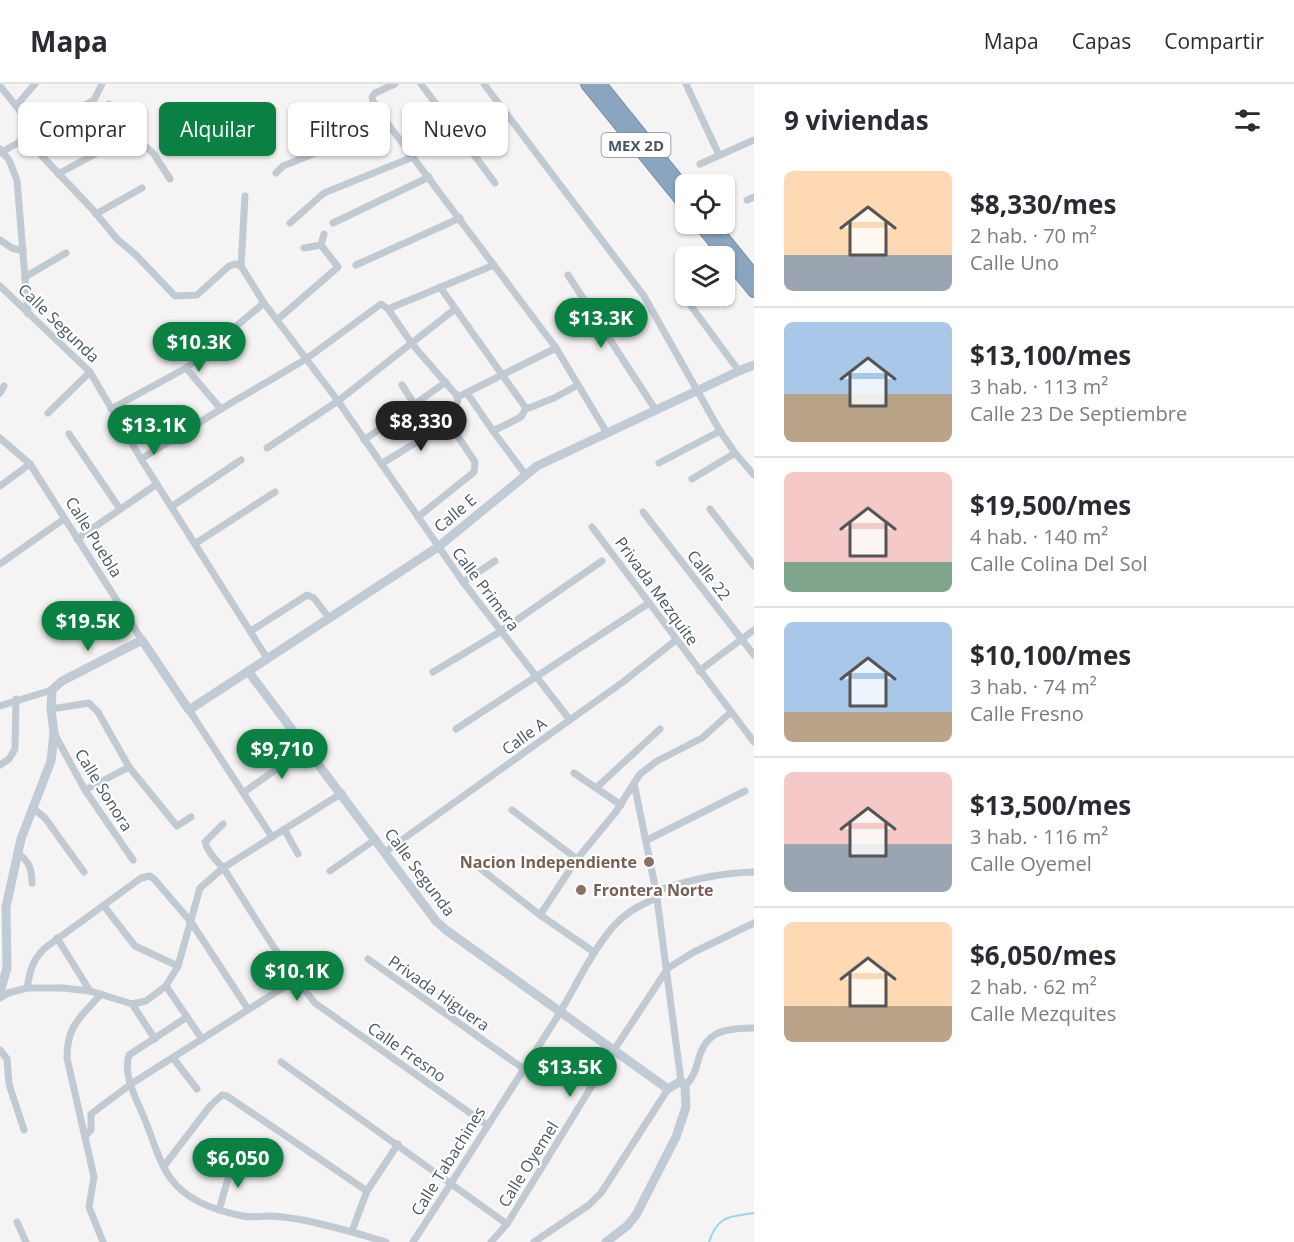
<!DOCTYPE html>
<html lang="es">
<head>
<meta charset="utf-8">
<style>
  body { margin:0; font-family:"Open Sans",sans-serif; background:#f7f7f7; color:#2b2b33; height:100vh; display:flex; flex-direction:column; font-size:22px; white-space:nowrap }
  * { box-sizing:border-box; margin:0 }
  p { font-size:20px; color:#7c7c81 }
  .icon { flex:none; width:33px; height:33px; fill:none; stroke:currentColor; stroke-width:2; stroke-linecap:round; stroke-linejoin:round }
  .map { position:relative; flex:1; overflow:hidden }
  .sheet { display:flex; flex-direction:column; background:#fff; width:540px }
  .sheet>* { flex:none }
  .banner { position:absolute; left:18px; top:18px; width:570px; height:54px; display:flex; gap:12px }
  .tools { position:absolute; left:675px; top:90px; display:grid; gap:12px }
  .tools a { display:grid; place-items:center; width:60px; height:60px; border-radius:9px; background:#fff; box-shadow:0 2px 4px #0004; font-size:30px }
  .price { position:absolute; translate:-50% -51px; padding:0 14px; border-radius:21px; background:#0b8043; color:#fff; font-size:20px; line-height:39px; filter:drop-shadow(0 2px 3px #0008) }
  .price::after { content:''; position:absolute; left:50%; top:36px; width:18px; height:14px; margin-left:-9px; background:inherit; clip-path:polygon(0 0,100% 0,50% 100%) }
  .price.selected { background:#222; color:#fff }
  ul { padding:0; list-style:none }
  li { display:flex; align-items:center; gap:18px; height:150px; padding:0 30px }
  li+li { border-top:2px solid #e1e1e2 }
  li span { display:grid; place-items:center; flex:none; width:168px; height:120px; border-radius:9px; color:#555 }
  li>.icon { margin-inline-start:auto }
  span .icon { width:72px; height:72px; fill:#fffc; stroke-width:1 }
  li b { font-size:26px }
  h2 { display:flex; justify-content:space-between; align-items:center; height:72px; padding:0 30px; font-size:26px }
  .chip { padding:0 21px; border-radius:9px; background:#fff; box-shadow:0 2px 4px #0004; font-size:21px; line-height:54px }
  .chip.selected { background:#0b8043; color:#fff }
  header { display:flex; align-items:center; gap:36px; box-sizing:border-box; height:84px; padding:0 30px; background:#fff; border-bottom:2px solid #e1e1e2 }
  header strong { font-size:28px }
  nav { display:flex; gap:33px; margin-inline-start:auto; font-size:21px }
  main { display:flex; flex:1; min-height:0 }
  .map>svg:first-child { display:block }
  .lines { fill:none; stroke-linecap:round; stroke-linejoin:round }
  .stream { stroke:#90daee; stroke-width:2 }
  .highway-casing { stroke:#7690ad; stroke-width:14 }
  .street { stroke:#c1cad2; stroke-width:7 }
  .secondary { stroke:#c1cbd6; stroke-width:9 }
  .highway { stroke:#8ba5c1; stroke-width:12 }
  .education-dot { fill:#8d6e63; stroke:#fff; stroke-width:2 }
  .labels { text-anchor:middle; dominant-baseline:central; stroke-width:4.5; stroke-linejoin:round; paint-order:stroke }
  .shield { fill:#fff; stroke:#808990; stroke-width:1.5 }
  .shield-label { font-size:15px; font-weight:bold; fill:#4a5661 }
  .street-label { font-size:16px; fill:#4a5661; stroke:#fff }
  .education-label { font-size:16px; font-weight:bold; fill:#785e54; stroke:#fff; text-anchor:end }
</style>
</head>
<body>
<header>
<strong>Mapa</strong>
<nav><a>Mapa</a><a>Capas</a><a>Compartir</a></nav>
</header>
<main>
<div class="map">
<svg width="754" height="1158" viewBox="0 0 754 1158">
  <rect width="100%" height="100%" fill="#f5f3f3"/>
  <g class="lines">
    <!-- stream -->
    <path class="stream" d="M709,1158C718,1131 729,1133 754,1129"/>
    <!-- highway casing -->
    <g class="highway-casing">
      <g id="highway">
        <path d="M587,0L686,122"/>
        <path d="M600,0L686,107"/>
        <path d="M700,140L754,207"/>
        <path d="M712,140L754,192"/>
      </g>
    </g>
    <!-- street -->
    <g class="street">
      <path d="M395,0L375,9L372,13L373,17L388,40L556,264L607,349"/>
      <path d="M421,0L495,99"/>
      <path d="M484,0L644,212L720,347L735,369L754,391"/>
      <path d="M686,0L719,71"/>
      <path d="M0,2L37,48"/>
      <path d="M109,20L132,50L154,70L170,95"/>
      <path d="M16,22L35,0"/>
      <path d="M25,54L93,126L117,155L136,171L175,212L197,211L229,182L235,180L241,182"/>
      <path d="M0,65L9,76L17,96L28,230"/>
      <path d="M0,69L94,16L102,0"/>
      <path d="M700,80L754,56"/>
      <path d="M276,89L283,82L388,40"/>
      <path d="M58,90L132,50"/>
      <path d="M747,116L754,113"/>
      <path d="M96,130L142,104"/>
      <path d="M290,139L324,109L413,73"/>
      <path d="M333,139L429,93"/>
      <path d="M0,156L12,164L23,167"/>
      <path d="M304,164L321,161"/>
      <path d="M356,181L460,134"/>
      <path d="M241,182L264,219L338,317L463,498L570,636"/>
      <path d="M241,182L245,112"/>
      <path d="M568,191L655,325"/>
      <path d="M25,193L66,169"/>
      <path d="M0,202L90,288L141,375L267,574"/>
      <path d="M440,203L525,323L529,324L554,314L578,301"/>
      <path d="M691,222L739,287"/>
      <path d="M388,225L494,181"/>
      <path d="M277,236L338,183L321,161L324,150"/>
      <path d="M186,284L221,325"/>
      <path d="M402,301L415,321"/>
      <path d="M0,309L4,302"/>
      <path d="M467,309L493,347"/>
      <path d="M458,313L556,264"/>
      <path d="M411,324L429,348"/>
      <path d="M111,325L186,284L264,219"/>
      <path d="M48,329L90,288"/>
      <path d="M69,350L120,425"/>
      <path d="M0,354L30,380L142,556"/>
      <path d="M364,356L446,298"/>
      <path d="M267,364L338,317L455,225"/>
      <path d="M141,375L221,325L306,275L381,220L388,225L412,260L458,313C458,338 401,367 381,380"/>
      <path d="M659,379L720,347"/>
      <path d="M525,390L493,347L521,333L526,324"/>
      <path d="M692,395L735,369"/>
      <path d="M0,402L30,380"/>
      <path d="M171,423L241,376"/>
      <path d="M710,425L754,482"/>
      <path d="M643,428L754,571"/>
      <path d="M418,433L474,388L475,378L447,336"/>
      <path d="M592,443L754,658"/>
      <path d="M77,455L157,400"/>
      <path d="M196,459L275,408"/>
      <path d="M0,480L64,435"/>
      <path d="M463,498L495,477"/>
      <path d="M251,547L307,511L314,514L329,534"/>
      <path d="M699,587L754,546"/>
      <path d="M433,588L498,549L602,477"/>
      <path d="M0,622L52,606"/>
      <path d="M51,625L89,619L98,628L129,683L177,742L191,733"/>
      <path d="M189,626L272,753"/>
      <path d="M456,645L649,519"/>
      <path d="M54,649L85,706L133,776"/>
      <path d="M0,681L9,675L15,665L16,615"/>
      <path d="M574,689L621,721"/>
      <path d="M634,699L656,807L681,997"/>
      <path d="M596,704L660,645"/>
      <path d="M85,706L129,683"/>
      <path d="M244,708L307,664"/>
      <path d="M33,724L45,734L84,788"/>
      <path d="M512,726L577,775"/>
      <path d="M223,740L205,758C208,770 219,778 226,788C254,832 281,878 315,919L487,1041"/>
      <path d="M284,745L298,770"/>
      <path d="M647,756L745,707"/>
      <path d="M385,768L623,598L676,556"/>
      <path d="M18,769C29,778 32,784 32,799"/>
      <path d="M472,778L540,831L594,868"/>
      <path d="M330,787L376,755"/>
      <path d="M656,807C690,796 718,789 754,788"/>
      <path d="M104,822L135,862L178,882"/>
      <path d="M540,831L577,775L615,729L640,690L657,677L702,654L730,629"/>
      <path d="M57,854L90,907"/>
      <path d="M368,875L524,985"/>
      <path d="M166,902L202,955"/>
      <path d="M27,904C30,887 32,876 45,864L141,794L150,792L155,796L191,838L248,925"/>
      <path d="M101,910C80,934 67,941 67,974L94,1093L89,1123L103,1158"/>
      <path d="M0,914L8,909L27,904H63L90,907L132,920L146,917L166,902L178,882L200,804L223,784L342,709"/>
      <path d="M132,920L155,955"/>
      <path d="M187,933L129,971C122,991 138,1018 145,1036C153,1055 159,1079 171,1095C187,1117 217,1127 243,1132C252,1134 261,1132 270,1132C279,1132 289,1134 298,1135C328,1141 357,1149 386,1158"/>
      <path d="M0,966L7,975L9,1000L24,1046"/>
      <path d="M173,974L197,1005"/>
      <path d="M281,978L507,1140"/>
      <path d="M685,1002C693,994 695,988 698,977C706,945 726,945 754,944"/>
      <path d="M85,1052L91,1046V1030L131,1000L295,896"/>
      <path d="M164,1082L210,1022L222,1011L227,1012L367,1107"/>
      <path d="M219,1126L233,1077"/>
      <path d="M17,1138L26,1158"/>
      <path d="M352,1147L367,1107L398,1060"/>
      <path d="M413,1158C461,1085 507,1011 554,938C574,907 588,873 612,844C625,829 639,821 657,814"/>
      <path d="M491,1158L507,1140L614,966L668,884L694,868L754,839"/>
      <path d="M534,1158L589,1121L601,1109L668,1005"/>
    </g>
    <!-- secondary -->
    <g class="secondary">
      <path d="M248,587L436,837L446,846L668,1005L681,997L685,1002L686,1023L676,1053L636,1131L627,1142L606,1158"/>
      <path d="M0,908L7,884L6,823L21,755L51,677L54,649L51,625L52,606L62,597L142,556L189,626L438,463L537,382L739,287L754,281"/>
    </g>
    <!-- highway -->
    <use href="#highway" class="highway"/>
  </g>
  <!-- markers -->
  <g class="education-dot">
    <circle cx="649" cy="778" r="6"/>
    <circle cx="581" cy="806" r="6"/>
  </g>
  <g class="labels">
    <!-- shield labels -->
    <rect class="shield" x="601.5" y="49" width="69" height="24" rx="4.5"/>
    <g class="shield-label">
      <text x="636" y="61">MEX 2D</text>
    </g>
    <!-- street labels -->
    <g class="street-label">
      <text transform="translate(59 239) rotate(44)">Calle Segunda</text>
      <text transform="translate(455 429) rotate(-40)">Calle E</text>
      <text transform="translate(94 453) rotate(58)">Calle Puebla</text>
      <text transform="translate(709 491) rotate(52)">Calle 22</text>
      <text transform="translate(486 505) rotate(53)">Calle Primera</text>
      <text transform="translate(657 507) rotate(54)">Privada Mezquite</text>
      <text transform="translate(524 652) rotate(-36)">Calle A</text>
      <text transform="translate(104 706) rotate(58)">Calle Sonora</text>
      <text transform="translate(420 788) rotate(53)">Calle Segunda</text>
      <text transform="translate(439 909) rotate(35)">Privada Higuera</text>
      <text transform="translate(407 968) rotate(35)">Calle Fresno</text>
      <text transform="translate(448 1077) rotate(-58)">Calle Tabachines</text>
      <text transform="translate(528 1080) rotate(-58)">Calle Oyemel</text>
    </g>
    <!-- education labels -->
    <g class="education-label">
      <text x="637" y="778">Nacion Independiente</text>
      <text x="593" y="806" text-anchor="start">Frontera Norte</text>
    </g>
  </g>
</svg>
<div class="tools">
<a><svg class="icon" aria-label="locate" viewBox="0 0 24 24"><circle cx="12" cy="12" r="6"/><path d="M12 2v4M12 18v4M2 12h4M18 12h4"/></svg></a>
<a><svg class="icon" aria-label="layers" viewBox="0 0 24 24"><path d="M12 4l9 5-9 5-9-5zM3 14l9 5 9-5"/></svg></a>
</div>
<b class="price" style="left:601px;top:265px">$13.3K</b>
<b class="price" style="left:199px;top:289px">$10.3K</b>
<b class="price selected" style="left:421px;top:368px">$8,330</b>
<b class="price" style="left:154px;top:372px">$13.1K</b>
<b class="price" style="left:88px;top:568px">$19.5K</b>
<b class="price" style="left:282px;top:696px">$9,710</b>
<b class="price" style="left:297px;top:918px">$10.1K</b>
<b class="price" style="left:570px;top:1014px">$13.5K</b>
<b class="price" style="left:238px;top:1105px">$6,050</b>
<div class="banner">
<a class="chip">Comprar</a>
<a class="chip selected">Alquilar</a>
<a class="chip">Filtros</a>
<a class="chip">Nuevo</a>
</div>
</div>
<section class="sheet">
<h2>9 viviendas<svg class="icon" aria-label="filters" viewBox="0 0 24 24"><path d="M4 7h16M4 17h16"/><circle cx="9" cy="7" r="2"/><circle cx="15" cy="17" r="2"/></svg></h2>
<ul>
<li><span style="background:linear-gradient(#ffd9b3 70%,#9aa5b1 0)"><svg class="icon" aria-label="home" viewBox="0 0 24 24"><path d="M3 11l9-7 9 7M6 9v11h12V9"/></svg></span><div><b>$8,330/mes</b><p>2 hab. · 70 m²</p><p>Calle Uno</p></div></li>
<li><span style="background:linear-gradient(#a9c7e8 60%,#b9a48a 0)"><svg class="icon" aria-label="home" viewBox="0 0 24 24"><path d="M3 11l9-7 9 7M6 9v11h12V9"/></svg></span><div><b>$13,100/mes</b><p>3 hab. · 113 m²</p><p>Calle 23 De Septiembre</p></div></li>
<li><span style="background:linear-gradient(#f6c9c9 75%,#7fa58c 0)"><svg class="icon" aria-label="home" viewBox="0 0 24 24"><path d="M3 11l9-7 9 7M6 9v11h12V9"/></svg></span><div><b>$19,500/mes</b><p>4 hab. · 140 m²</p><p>Calle Colina Del Sol</p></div></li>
<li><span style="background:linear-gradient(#a9c7e8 75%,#b9a48a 0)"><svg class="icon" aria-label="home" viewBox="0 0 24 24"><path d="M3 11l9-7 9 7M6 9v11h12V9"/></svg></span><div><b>$10,100/mes</b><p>3 hab. · 74 m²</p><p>Calle Fresno</p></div></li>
<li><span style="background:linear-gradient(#f6c9c9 60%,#9aa5b1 0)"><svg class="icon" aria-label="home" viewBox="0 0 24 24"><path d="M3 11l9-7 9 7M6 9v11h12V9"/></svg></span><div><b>$13,500/mes</b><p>3 hab. · 116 m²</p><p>Calle Oyemel</p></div></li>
<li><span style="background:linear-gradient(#ffd9b3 70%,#b9a48a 0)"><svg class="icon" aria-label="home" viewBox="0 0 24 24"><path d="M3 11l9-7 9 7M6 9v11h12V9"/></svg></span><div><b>$6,050/mes</b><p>2 hab. · 62 m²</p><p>Calle Mezquites</p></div></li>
</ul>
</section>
</main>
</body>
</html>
